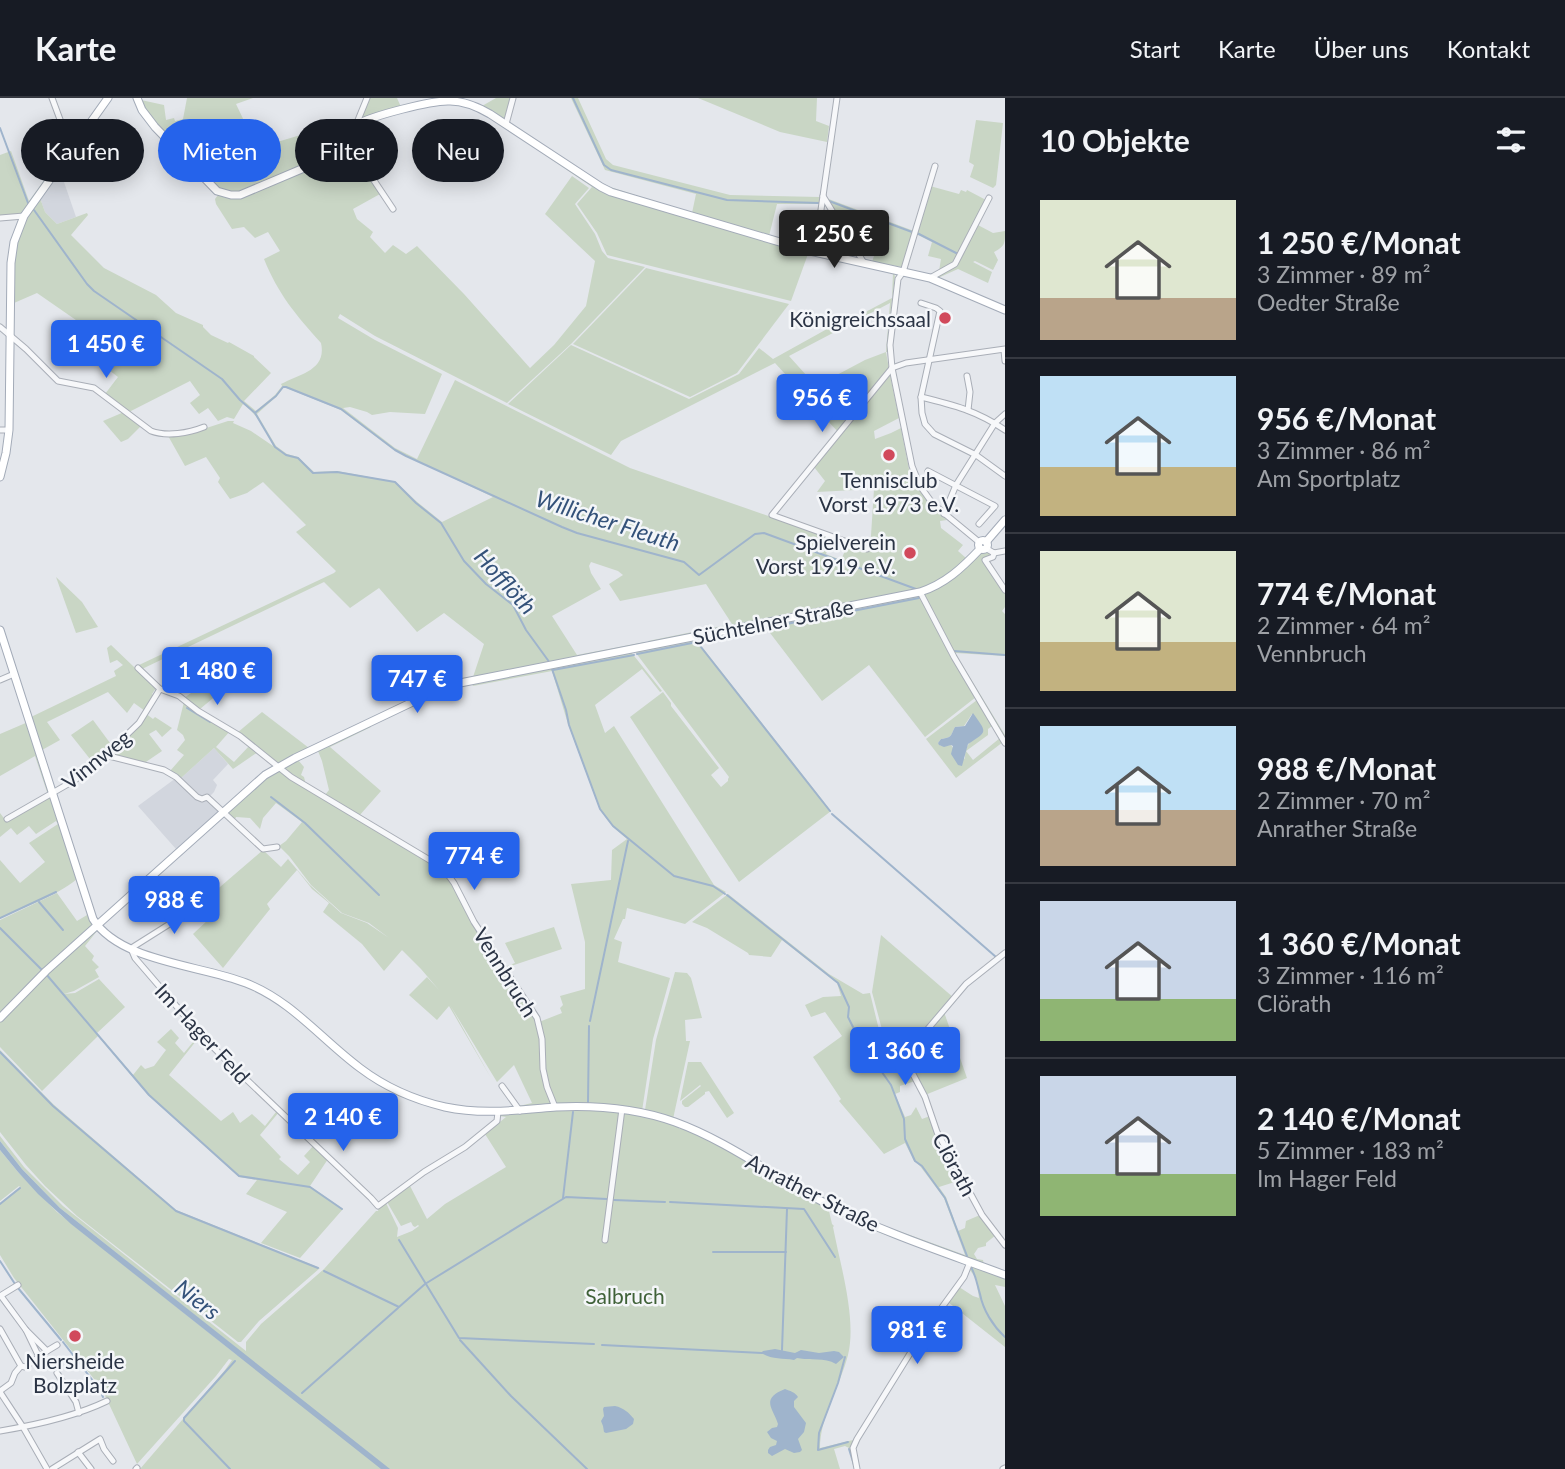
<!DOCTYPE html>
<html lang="de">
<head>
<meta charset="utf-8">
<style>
  body { margin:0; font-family:Lato,sans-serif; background:#242831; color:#f1f3f6; height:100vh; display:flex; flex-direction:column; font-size:26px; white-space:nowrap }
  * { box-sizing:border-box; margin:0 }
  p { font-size:23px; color:#9ea1a6 }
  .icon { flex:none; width:38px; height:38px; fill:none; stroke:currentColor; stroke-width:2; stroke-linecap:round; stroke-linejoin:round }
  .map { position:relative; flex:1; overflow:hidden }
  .drawer { display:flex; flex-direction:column; background:#171b24; width:560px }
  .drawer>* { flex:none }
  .hud { position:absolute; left:21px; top:21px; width:665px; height:63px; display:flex; gap:14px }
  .price { position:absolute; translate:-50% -60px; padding:0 16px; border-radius:7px; background:#2563eb; color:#fff; font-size:23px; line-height:46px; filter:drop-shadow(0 2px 4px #0008) }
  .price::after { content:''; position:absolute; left:50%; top:42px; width:21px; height:16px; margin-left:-10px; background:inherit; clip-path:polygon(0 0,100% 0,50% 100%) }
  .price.selected { background:#222; color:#fff }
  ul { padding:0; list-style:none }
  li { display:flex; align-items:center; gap:21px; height:175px; padding:0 35px }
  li+li { border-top:2px solid #363941 }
  li span { display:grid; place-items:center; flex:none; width:196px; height:140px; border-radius:0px; color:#555 }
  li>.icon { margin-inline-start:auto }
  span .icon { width:84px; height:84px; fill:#fffc; stroke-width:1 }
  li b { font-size:30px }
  h2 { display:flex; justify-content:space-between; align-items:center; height:84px; padding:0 35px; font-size:30px }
  .tag { padding:0 24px; border-radius:32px; background:#171b24; box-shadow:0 4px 18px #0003; font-size:24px; line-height:63px }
  .tag.selected { background:#2563eb; color:#fff }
  header { display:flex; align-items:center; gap:42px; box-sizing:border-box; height:98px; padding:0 35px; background:#171b24; border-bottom:2px solid #363941 }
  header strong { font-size:33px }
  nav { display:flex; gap:38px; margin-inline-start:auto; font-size:24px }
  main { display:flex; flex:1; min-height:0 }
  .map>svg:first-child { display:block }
  .built { fill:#d2d6de }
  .green { fill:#c9d6c5; fill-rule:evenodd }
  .water { fill:#9fb4cc }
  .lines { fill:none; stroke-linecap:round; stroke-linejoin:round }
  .stream { stroke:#9fb4cc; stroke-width:2 }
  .minor-casing { stroke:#a9aeb7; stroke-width:7 }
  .major-casing { stroke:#a3abb8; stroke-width:9 }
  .minor { stroke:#f7f8fa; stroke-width:5 }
  .major { stroke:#fff; stroke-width:7 }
  .poi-dot { fill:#d1495b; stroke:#f4f6f9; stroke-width:2.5 }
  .labels { text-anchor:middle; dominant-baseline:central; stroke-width:5; stroke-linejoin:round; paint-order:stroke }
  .poi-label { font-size:21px; fill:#2b3445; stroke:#f4f6f9; text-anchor:end }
  .street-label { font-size:21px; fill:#2b3445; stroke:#f4f6f9 }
  .park-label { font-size:21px; fill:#3f6138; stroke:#f4f6f9 }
  .water-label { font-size:23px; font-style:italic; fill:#34527a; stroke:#f4f6f9 }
</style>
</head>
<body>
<header>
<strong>Karte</strong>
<nav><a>Start</a><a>Karte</a><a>Über uns</a><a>Kontakt</a></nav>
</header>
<main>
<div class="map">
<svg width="1005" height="1371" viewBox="0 0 1005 1371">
  <rect width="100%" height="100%" fill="#e4e7ec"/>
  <!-- built -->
  <g class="built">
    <path d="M58,82L64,84L76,119L57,126L45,114L40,100L50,86Z"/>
    <path d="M214,650L228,666L213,682L217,687L214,694L209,699L205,696L201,699L180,681Z"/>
    <path d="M176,680L197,699L206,700L220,713L176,751L138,708Z"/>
  </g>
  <!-- green -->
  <g class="green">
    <path d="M187,0H253L236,6L257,50L314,33L322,51L311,65L246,93L223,95L149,21L141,2L164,7L166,22L174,20L175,23L183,21Z"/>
    <path d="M368,0H397L401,9L434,0H459L482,8L496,0H511L506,24L450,1L360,24Z"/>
    <path d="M571,0H578L606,61L613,67L730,97L820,99V106H777L769,138L813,151L754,136L611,93L595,83L508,26V23L596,82L610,89L692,115L696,96L605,72Z"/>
    <path d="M698,0H817L816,23L829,28L827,44L780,34Z"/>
    <path d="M976,22L1003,25L996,87L993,90L970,79L974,67L969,64Z"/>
    <path d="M501,27L603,92L808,156L791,203L607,157L597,135L577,106L592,89Z"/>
    <path d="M342,39L380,96L353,111L357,121L373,134L370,139L385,155L393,147L406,156L417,148L464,196L530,270L554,247L586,208L595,163L545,116L572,78L589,90L575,106L595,136L602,153L608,160L645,169L572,245L507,305L375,238L340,216L338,220L375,242L442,276L425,316L390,314L372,317L367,314L350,309L343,310L395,350L417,361L455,282L630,370L832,440L826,456L841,462L848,446L870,453L874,391L817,394L825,383L814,369L890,277L899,320L874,333L875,341L891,335L901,330L909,371L914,385L916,386L930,407L947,422L940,423L941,430L963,447L958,453L966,460L944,482L920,491L649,545L648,543L732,526L706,486L620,503L609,486L623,477L618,473L591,464L589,468L591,475L601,491L552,518L577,557L645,544L646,546L631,554L662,593L660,594L642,571L595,607L605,635L614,628L714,787L726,794L685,826L627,810L625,821H623L614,841L622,844L618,864L670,880L653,941L642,1013L551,1008L521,1010L519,1008L532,1005L514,967L497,984L450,907L491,980L449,908L437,922L409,897L427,879L439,892L421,871L394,844L402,852L384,873L362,846L323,814L329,805L312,791L297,772L267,806L270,811L223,870L193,836L210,820L199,807L263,752L281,769L288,761L283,755L310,787L341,815L367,825L389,840L369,825L342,815L311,787L289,758L279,748L286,743L302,724L276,705L263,720L260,731L250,720L236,719L234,723L226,715L262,681L279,671L442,770L539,924L562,915L560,910L563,907L560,898L585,891V844L571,786L611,782L612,752L627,741L612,728L600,712L568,626L552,573L473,588L471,585L447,588L449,584L473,579L484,546L444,515L417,534L379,490L350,510L324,484L142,571L139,567L334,475L336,473L296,434L306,427L263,384L247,395L230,401L218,384L220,380L206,359L185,368L167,336L191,335L228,323H234L233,325L251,333L273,348C267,333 256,315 243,306L234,321L227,319L218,323L208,310L199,316L190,305L200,297L190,283L129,314L105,296L118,279L100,265L118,258L97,224L86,229L37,195L14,205L12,166L23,123L40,100L45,114L57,126L87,115L88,117L71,137L104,170L156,197L176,215L203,227V229L211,237L228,245L229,244L254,258V259L271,275L244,303L256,313L275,297L282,288L281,286C300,276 327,272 321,245C296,217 278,196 264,161L280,153L268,134L255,140L244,129L232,131L216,106L215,101L218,97L227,98L304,72ZM284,289L341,312L394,352L493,399L442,424L416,403L396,384L337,373L314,374L298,359L287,356L276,348L257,316L276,299Z"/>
    <path d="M69,48L21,117L0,119V57L11,53L29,103Z"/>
    <path d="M930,88L959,96L961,92L966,94L967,92L986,102L955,164L939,173L941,161L928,158L932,144L916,136Z"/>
    <path d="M826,100L914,133L902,169L872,164L875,155L871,154L874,145L847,134Z"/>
    <path d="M976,126L993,135L1005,133C1005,146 1005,148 994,154L998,162L993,172L975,163L973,164L992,174L988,185L958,171L938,180L936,178L952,169Z"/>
    <path d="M818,156L894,174L895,179L888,233V254H886L889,271L845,320L846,322L838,334L775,265L621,343L611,357L508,306L571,247L689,301L739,276L759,250L773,261L836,226L856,219L892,200L893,175L821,160L815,158ZM890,205L886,254L865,262L816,288L789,258Z"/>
    <path d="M646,170L789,206L737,275L690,299L573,246Z"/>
    <path d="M124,314L142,327L128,341L121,344L103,323Z"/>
    <path d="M987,453L991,455V458L982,462L984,463L1005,493V509L1002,513L1005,516V558L955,555L1005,637V643L948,548L922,495L981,454Z"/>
    <path d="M56,479L82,504L98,529L76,535Z"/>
    <path d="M919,497L976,599L925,639L869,567L822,603L764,527Z"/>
    <path d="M761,527L763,532L699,545L831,713L739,784L630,619L663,594L671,605V608L719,670L711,677L721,689L728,683V681L729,679L636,555L637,553Z"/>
    <path d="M111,547L156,590L152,596L154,598L145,613L134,605L127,615L108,594L47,624L60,642L42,652L31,619L116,578L114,573L123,567L117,562L110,565L107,550Z"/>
    <path d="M205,554L230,586L200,611L184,600L201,588L202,586C208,586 213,581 217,576L204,555Z"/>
    <path d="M977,602L992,628L988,631V637L966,653L973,662L1000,640L1003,644L956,680L926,641ZM972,616L971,643C966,648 965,654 965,661L953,650L951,647L941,648L938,645L941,641C953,639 950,638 955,629L964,628Z"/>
    <path d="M184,604L230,633L216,649L234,664L250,647L258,654L233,671L214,650L180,681L170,673L184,657L177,652L185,642L183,637L177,632Z"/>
    <path d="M262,614L309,650L278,666L237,635Z"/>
    <path d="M145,615L153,621L155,619L172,630L162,639L156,632L149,636L162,653L143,666L107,657Z"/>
    <path d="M93,622L113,649L94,666L71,637Z"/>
    <path d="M28,624L52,694L48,697L35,658L0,678V636Z"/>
    <path d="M367,627L371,629L330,649L381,693L359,718L325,697L329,692L322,663L318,653L298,662L304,669L301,677L304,679L305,683H302L284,670V667Z"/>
    <path d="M51,698L80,778C64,795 22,810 0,820V762L20,785L45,764L29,745L58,726L56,723L36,736L29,728L17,737L11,730L0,739V715L6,723Z"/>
    <path d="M57,795L77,823L87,817L86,803L92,829L0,918V822Z"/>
    <path d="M728,796L829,876L863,896L870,895L881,940L896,966L899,967L904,961L915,983L900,988V994L895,996L905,1019L911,1017L916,1009L922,1021L930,1018L961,1082L939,1089L946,1099L958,1133L965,1130L966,1123L980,1117L996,1137L986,1145V1148L978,1150L974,1156L977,1161L983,1162L984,1167L912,1141L834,1107L796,1085L874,1124L965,1157L944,1100L920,1068L914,1063L905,1045L884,1056L839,1003L841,1001L813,959L842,938L825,914L811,919L805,907L823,899L841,898L837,885L782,842L771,859L749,857L748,855L707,830L692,824Z"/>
    <path d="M554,829L562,851L505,870L504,867L507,868L515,865L505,845Z"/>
    <path d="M97,833L85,848L94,858L92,862L99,869L95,872L99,879L74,893L64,896L75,895L99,881L125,909L97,935L133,977L141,967L145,971L154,968L166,952L157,944L171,931L179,940L175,945L184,955L198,938V936L200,938L169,977L221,1023L233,1014L240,1025L252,1016L265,1028L276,1014V1012L279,1014L260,1037L281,1059L279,1061L298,1077L310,1064L304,1058L314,1047L328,1061L310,1088L343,1111L300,1160L261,1145L287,1114L246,1096L257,1082L239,1079L148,997L98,938L42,993L0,949V922L67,857L77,850L93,834Z"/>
    <path d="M881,837L954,900L898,965L884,939L872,894Z"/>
    <path d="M675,874L687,875L691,880L702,920L685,922L686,943H690L673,1021L645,1012L656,942Z"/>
    <path d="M944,914L967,980L925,997L905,959Z"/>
    <path d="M0,952L53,1006L176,1112L320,1170L259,1223L241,1244H238L77,1118L45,1088L26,1067L0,1034Z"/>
    <path d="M688,964H701L734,1015L727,1020L709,993L705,994V996L688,1009H685L682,1006V1003L701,988L700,987L680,1003Z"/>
    <path d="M565,1010L624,1013L679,1027V1031L684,1029L699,1036L822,1105L825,1110L828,1112L830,1109L965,1164L966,1167L870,1131L829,1113L832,1126L834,1128L833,1129C840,1166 857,1221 848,1257C840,1288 820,1319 820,1350L853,1342L851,1351L845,1348L834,1351L840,1371H140L225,1272L232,1262L229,1261L216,1278L137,1366L102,1291L14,1180L0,1157V1105L20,1089L19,1088L0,1103V1052L18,1074L57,1114L237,1257L240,1253L60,1110L22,1071L0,1043V1038L24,1069L63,1108L246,1253V1244L261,1226L324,1171L376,1113H378L379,1109L386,1105L398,1130L397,1139L412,1133L419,1128L418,1127L415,1129L413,1128L411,1124L401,1128L387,1104L409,1086L427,1121L445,1106L506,1069L485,1036L506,1019L499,1018L501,1016Z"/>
    <path d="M974,1168L1005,1179V1189L995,1187L1005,1208V1249L948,1204L959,1189L973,1198L979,1200L976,1180L969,1171Z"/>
  </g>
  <!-- water -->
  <g class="water">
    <path d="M973,615C987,635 988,633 968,646L962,668L958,667L951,656L953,648L951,647L944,649L939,647L938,645L941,641C953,639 950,638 955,629L965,628Z"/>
    <path d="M0,1043L22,1071L60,1110L390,1371H381L71,1126L38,1096L18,1074L0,1052Z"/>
    <path d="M775,1251L795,1255L801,1252L819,1255L834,1253L839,1254L844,1259L836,1266C824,1259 811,1263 797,1260L794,1262C782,1260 773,1262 761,1255L763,1253Z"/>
    <path d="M785,1291C790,1293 795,1294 798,1299L794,1303V1309L806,1325L804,1334L798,1341L802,1352L800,1354L794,1355L785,1351L772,1358L768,1355V1352L770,1349L776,1347L777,1343L771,1340L767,1334L772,1330L777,1329L778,1326C773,1310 760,1301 785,1291Z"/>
    <path d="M615,1308C624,1310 628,1314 634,1321L633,1326L626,1331L606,1335L604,1334L603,1328L601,1323L604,1318L603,1311L604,1309Z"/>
  </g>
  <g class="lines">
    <!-- stream -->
    <g class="stream">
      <path d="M573,0L604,67L611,72L727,102L819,105"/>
      <path d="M0,30L28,105"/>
      <path d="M829,103L912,134"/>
      <path d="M34,112L87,186L94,193L222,281L240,302L255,315L275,349L286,357L298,360L313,375L337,374L395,384L416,405L441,425L464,463L486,486L513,507L526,532L550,565"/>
      <path d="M917,135L958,156"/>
      <path d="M256,314L276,298L283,289H286L341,311L395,352L406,358L562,429L577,435L684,464L699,477L755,436L764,435L916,491"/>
      <path d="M766,530L919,500"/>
      <path d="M697,544L830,713"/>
      <path d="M954,553L1005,557"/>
      <path d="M637,556L762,531"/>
      <path d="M552,571L566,612L569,627L600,711L613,728L674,778L713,788L725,796"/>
      <path d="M553,572L634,557"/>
      <path d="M187,610L210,624"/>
      <path d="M271,699L305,725L379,797"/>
      <path d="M832,716L996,859"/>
      <path d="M727,797L838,885L849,909L848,919L860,943L891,987L904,1021L905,1041L915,1063L922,1068L945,1100L967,1158"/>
      <path d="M39,804L63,832"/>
      <path d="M0,820L56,794"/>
      <path d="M0,830L42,872"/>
      <path d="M46,876L149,997L239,1078L310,1089L342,1111"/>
      <path d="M590,923L628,743"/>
      <path d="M0,954L53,1008L176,1113L318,1170"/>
      <path d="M588,1004L589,928"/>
      <path d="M563,1100L573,1014"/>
      <path d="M614,1102L665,1104"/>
      <path d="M670,1104L804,1111L835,1159"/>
      <path d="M0,1106L20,1090"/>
      <path d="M399,1142L459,1240L594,1246"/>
      <path d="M713,1154H786"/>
      <path d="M0,1163L15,1186"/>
      <path d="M971,1169C976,1178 977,1186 980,1196C983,1212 993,1228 1005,1239"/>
      <path d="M324,1173L399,1209L425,1186L566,1099L607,1101"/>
      <path d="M18,1190L61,1242"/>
      <path d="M460,1242L511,1298L587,1371"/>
      <path d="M63,1244L100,1292L103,1299"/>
      <path d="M602,1247L762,1255"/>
      <path d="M782,1252L787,1111"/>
      <path d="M845,1259L838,1285L819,1335L818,1352L848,1344"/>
      <path d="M302,1295L398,1210"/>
      <path d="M849,1351L854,1367"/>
      <path d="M230,1371L184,1323V1320L235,1263"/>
    </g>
    <!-- minor casing -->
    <g class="minor-casing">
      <g id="minor">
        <path d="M52,0L71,51"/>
        <path d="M837,0L823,98L864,165"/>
        <path d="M506,26L513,0"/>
        <path d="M356,27L367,0"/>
        <path d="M343,36L393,111"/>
        <path d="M935,68L903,174L898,181L890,247L892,270L912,368L920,388L933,406L979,444"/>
        <path d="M0,120L24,118"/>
        <path d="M813,153L817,139L823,98"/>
        <path d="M930,180L955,166L989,100"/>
        <path d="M921,205L936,210L940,213L921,299L922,315L925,326L934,336L976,357L1005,378"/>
        <path d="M0,229L26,251L58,283L94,290L151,333C167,339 189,335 204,329"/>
        <path d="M1004,252L1005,263"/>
        <path d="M967,278L970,294L968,312"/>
        <path d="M921,299C954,307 977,313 1005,332"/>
        <path d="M0,332H9"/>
        <path d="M928,373L995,408L979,426"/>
        <path d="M944,416L956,387L995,325L1005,316"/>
        <path d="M867,451L772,417L892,270L906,265L1005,251"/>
        <path d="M987,451L994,455L1005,453"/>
        <path d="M994,455L993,459L985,462L1005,492"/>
        <path d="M920,494L954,559L1005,645"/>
        <path d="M138,570L160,591L179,598L198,613L240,638L291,679L443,770L454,785L474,824L537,920L542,941L543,971L547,989L555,1009"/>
        <path d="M0,582L14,576"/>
        <path d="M105,657L164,672L176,679L197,699L202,701L207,699L263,751L277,749"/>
        <path d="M7,721L75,682L113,650L139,625L160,591"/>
        <path d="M198,808L133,849L132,853L135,860L203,939L225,961L371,1100L378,1108L424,1074L465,1049L497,1023L498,1014"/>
        <path d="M1005,855L966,886L904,959L925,999L937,1034L982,1117L1005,1147"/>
        <path d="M502,988L520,1013"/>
        <path d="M605,1142L622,1011"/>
        <path d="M0,1198L18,1187"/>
        <path d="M1,1198L26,1232L47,1253L39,1259"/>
        <path d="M0,1231L21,1268L15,1275L11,1285L0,1293"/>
        <path d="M47,1253L57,1247"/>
        <path d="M21,1268L25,1269L39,1259L26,1232"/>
        <path d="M57,1275L76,1304L79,1315"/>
        <path d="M0,1294L23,1329L47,1371"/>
        <path d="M0,1333C36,1327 74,1319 107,1303"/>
        <path d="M78,1354L91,1371"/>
        <path d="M52,1371L100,1341L104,1351L113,1363"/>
        <path d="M136,1371L137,1370"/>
        <path d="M857,1371L853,1350L857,1341L919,1241L964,1179L970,1164"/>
        <path d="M1003,1371L1005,1370"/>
      </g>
    </g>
    <!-- major casing -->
    <g class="major-casing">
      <g id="major">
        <path d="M137,0L142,12L155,29L217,93L231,97H240L304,70L311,66C325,53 339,36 356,27C371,18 432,2 450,3C464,3 478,9 490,16L601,89L611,94L810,153L930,180L1005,212"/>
        <path d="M0,379L6,355L9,332L11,165L14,144L24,118L108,0"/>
        <circle cx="983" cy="447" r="4.5"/>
        <path d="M986,444L1005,422"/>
        <path d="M0,532L93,821C120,864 201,867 246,885C292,903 321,941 360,970C385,989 415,1002 445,1009C482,1017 519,1012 556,1009C597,1007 636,1010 675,1024C730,1044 777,1081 829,1107C885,1135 946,1155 1005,1177"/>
        <path d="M0,920L46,873L265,677L295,660L421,600L460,585L920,494C945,486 962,470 980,451"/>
      </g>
    </g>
    <!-- minor -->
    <use href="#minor" class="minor"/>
    <!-- major -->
    <use href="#major" class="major"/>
  </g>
  <!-- markers -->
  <g class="poi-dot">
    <circle cx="945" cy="220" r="7"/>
    <circle cx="889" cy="357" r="7"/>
    <circle cx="910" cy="455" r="7"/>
    <circle cx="75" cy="1238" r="7"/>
  </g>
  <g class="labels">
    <!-- poi labels -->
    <g class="poi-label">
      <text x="931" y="220">Königreichssaal</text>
      <text x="889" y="381" text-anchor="middle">Tennisclub<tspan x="889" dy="24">Vorst 1973 e.V.</tspan></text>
      <text x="896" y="443">Spielverein<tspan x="896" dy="24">Vorst 1919 e.V.</tspan></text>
      <text x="75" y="1262" text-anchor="middle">Niersheide<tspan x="75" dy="24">Bolzplatz</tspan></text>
    </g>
    <!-- street labels -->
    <g class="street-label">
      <text transform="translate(773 523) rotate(-11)">Süchtelner Straße</text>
      <text transform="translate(96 661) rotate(-39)">Vinnweg</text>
      <text transform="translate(506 874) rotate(58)">Vennbruch</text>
      <text transform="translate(203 935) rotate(47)">Im Hager Feld</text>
      <text transform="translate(955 1066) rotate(62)">Clörath</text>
      <text transform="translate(813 1094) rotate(27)">Anrather Straße</text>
    </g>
    <!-- park labels -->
    <g class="park-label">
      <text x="625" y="1197">Salbruch</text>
    </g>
    <!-- water labels -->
    <g class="water-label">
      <text transform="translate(608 422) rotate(18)">Willicher Fleuth</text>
      <text transform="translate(506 483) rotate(48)">Hofflöth</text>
      <text transform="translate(198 1201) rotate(38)">Niers</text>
    </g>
  </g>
</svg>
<b class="price selected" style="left:834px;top:172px">1 250 €</b>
<b class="price" style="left:106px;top:282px">1 450 €</b>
<b class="price" style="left:822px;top:336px">956 €</b>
<b class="price" style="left:217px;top:609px">1 480 €</b>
<b class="price" style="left:417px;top:617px">747 €</b>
<b class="price" style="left:474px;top:794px">774 €</b>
<b class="price" style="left:174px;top:838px">988 €</b>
<b class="price" style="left:905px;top:989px">1 360 €</b>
<b class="price" style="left:343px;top:1055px">2 140 €</b>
<b class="price" style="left:917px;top:1268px">981 €</b>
<div class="hud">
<a class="tag">Kaufen</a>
<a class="tag selected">Mieten</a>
<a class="tag">Filter</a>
<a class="tag">Neu</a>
</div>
</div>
<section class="drawer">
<h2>10 Objekte<svg class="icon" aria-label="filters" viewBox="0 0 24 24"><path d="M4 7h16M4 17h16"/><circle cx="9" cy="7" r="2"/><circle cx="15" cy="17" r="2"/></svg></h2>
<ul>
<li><span style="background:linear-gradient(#dfe7d0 70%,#b9a48a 0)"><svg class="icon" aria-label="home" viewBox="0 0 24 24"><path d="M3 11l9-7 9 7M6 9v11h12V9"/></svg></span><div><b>1 250 €/Monat</b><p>3 Zimmer · 89 m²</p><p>Oedter Straße</p></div></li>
<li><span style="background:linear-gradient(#bfe0f5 65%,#c2b280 0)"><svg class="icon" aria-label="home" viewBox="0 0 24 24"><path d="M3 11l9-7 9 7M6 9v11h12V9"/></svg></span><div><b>956 €/Monat</b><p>3 Zimmer · 86 m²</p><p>Am Sportplatz</p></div></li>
<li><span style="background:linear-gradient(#dfe7d0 65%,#c2b280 0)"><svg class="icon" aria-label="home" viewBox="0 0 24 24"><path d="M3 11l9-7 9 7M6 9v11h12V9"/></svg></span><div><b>774 €/Monat</b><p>2 Zimmer · 64 m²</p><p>Vennbruch</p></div></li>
<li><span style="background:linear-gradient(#bfe0f5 60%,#b9a48a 0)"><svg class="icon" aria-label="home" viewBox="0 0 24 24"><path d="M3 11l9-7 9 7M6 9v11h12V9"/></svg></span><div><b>988 €/Monat</b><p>2 Zimmer · 70 m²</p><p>Anrather Straße</p></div></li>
<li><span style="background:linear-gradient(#c9d6e8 70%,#8fb573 0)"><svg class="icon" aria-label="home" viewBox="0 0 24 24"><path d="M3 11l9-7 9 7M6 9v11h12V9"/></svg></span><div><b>1 360 €/Monat</b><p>3 Zimmer · 116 m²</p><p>Clörath</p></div></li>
<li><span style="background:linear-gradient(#c9d6e8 70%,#8fb573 0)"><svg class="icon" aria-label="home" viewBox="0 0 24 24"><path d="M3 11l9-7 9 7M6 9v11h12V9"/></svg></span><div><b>2 140 €/Monat</b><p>5 Zimmer · 183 m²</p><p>Im Hager Feld</p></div></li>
</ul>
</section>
</main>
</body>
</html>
